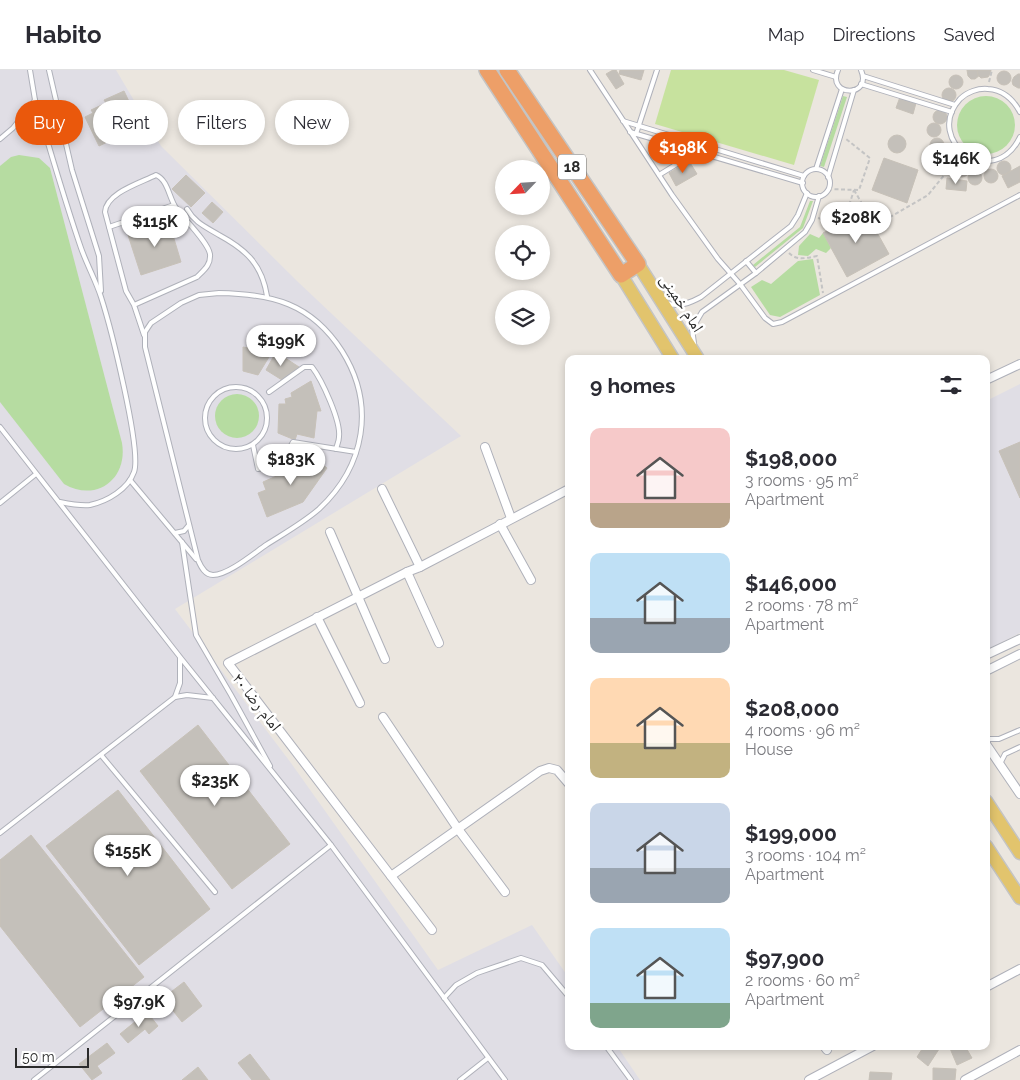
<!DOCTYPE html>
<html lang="en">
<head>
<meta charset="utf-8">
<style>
  body { margin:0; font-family:Raleway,"Noto Naskh Arabic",sans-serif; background:#f2f2f3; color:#2b2b33; height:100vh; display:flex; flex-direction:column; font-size:19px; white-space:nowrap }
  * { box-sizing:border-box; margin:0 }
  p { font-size:16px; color:#7c7c81 }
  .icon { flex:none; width:28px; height:28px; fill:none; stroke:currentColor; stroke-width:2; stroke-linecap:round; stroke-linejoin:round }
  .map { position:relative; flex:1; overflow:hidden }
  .details { position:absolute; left:565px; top:285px; width:425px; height:695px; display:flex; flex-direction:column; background:#fff; border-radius:10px; box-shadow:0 2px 8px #0003 }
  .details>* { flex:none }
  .guide { position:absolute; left:15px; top:30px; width:475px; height:45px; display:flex; gap:10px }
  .needle { width:32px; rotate:245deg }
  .controls { position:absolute; left:495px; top:90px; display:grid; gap:10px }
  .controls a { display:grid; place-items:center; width:55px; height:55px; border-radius:50%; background:#fff; box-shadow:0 2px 8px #0003; font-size:25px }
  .scale { position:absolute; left:15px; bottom:12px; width:74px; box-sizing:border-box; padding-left:5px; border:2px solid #2b2b2b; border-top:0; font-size:14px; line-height:18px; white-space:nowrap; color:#2b2b2b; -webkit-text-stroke:4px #fff; paint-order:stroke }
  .price { position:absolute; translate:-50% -42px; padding:0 11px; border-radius:18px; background:#fff; color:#222; font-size:16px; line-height:32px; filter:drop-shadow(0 1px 2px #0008) }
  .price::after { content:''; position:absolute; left:50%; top:30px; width:15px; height:11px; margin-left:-8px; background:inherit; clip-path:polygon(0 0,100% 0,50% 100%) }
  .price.on { background:#ea580c; color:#fff }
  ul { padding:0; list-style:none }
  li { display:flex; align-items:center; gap:15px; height:125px; padding:0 25px }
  li span { display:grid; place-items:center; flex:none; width:140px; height:100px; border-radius:10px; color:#555 }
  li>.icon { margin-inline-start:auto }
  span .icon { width:60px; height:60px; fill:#fffc; stroke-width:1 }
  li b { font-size:21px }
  h2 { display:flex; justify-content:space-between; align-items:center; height:60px; padding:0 25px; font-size:21px }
  .tag { padding:0 18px; border-radius:22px; background:#fff; box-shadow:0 2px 8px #0003; font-size:18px; line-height:45px }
  .tag.on { background:#ea580c; color:#fff }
  header { display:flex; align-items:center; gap:30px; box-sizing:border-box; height:70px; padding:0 25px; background:#fff; border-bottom:1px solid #e1e1e2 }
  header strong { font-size:24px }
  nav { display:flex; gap:28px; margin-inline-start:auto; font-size:18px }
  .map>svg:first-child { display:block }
  .industrial { fill:#e0dee5 }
  .green { fill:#b6dca1 }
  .pitch { fill:#c7e29e }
  .building { fill:#c4c0ba; stroke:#c7c1b8 }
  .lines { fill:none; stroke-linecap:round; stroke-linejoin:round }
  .lane-casing { stroke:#afb1ba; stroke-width:6 }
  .street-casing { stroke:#afb1ba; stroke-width:10 }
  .primary-casing { stroke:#c4c4c4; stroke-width:15 }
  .highway-casing { stroke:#c4c4c4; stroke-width:18 }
  .path { stroke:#c4c4c4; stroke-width:2; stroke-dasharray:4 2.5; stroke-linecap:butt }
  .lane { stroke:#fff; stroke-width:4 }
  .street { stroke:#fff; stroke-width:8 }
  .primary { stroke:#e2c46d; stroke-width:12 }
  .highway { stroke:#ed9f68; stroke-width:15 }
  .labels { text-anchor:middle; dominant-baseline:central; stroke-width:5; stroke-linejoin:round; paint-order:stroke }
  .shield { fill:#fff; stroke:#6b6b6b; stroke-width:1 }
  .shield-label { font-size:15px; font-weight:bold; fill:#2b2b2b }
  .street-label { font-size:16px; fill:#2b2b2b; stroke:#fff }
</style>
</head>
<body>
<header>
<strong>Habito</strong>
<nav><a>Map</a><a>Directions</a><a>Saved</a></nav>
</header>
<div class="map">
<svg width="1020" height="1010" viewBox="0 0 1020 1010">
  <rect width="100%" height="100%" fill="#ebe6df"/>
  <!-- industrial -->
  <g class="industrial">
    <path d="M0,0H116L161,76L297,211L461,366L175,539L291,693L438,900L532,855L569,908V976H617L640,1010H0Z"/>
    <path d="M1020,314V563L986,580V331Z"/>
  </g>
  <!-- green -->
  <g class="green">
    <circle cx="986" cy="55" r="29"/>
    <path d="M843,26L847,27L824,97L820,96Z"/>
    <path d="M19,85L39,88L50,98L122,373C128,408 97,433 64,414L0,332V96L11,87Z"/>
    <path d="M810,131H813L803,158L755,197L753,195L800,157Z"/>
    <path d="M823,163L831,178L826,183L816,179L808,186L798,185L799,176L810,164L819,168Z"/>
    <path d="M813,189L820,225L780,247L770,245L751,217L762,210L771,214L798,191Z"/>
    <circle cx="237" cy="346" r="22"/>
  </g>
  <!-- pitch -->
  <path class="pitch" d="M671,0H784L819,10L794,95L655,54Z"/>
  <!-- building -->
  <g class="building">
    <path d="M613,0H616L624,14L616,19L606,4Z"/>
    <path d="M620,0H644L641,10L619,4Z"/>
    <path d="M967,0H980V5L975,9H971L968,6Z"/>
    <path d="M977,0H991L990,4L988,7L981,8L978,5Z"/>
    <circle cx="1004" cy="8" r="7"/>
    <path d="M1018,4H1020V18H1018L1013,15L1012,11L1014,7Z"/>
    <circle cx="956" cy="12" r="7"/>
    <circle cx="949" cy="25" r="7"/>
    <path d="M124,21L134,42L117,49L124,64L99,76L85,47L93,43L91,40L106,33L104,30Z"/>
    <path d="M900,27L916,33L913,44L896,38Z"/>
    <circle cx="940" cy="47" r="7"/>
    <circle cx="934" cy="60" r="7"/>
    <circle cx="897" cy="74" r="9"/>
    <circle cx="937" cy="75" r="7"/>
    <circle cx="947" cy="86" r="7"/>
    <path d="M884,88L918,100L907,133L872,120Z"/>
    <path d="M689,91L697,104L676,116L669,103Z"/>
    <circle cx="1004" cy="98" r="7"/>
    <circle cx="962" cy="100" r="7"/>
    <path d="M1020,96V112L1008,118L1002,106Z"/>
    <circle cx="991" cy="106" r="7"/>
    <circle cx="975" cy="108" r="7"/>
    <path d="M186,105L205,123L191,137L172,119Z"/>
    <path d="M947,108L967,111L966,121L946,119Z"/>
    <path d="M212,132L223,142L213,153L202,143Z"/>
    <path d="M865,141L889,184L847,207L823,163Z"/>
    <path d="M169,152L181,192L141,205L128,165Z"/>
    <path d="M243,277L272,282L258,305L243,301Z"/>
    <path d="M276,282L299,297L282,310L266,300Z"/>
    <path d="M311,311L321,341H317L314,368L297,364L295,370L278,363L279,334H286L285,329L292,327L291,323Z"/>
    <path d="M1020,372V428L999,381Z"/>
    <path d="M298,386L306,392L311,386L327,398L303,432L267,447L258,423L266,420L263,412L288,401Z"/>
    <path d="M198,655L290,774L232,819L140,701Z"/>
    <path d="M118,720L210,839L139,895L46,776Z"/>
    <path d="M31,765L144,907L80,957L0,856V790Z"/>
    <path d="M184,912L202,936L182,952L163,928Z"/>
    <path d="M147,942L158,956L149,964L145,959L128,973L120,964Z"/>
    <path d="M107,973L115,983L97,996L102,1003L92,1010L79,994Z"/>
    <path d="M924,976H941L928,996L917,987Z"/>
    <path d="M949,976H965L972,988L957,995Z"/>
    <path d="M250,984L270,1010H252L238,993Z"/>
    <path d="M198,997L208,1010H182Z"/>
    <path d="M933,998L956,999L955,1010H933Z"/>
    <path d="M870,1002L892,1003L891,1010H869Z"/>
  </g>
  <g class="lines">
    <!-- lane casing -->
    <g class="lane-casing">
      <g id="lane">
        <path d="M49,0L72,100L99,186L101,221"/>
        <path d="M590,0L672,125L718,189L740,214L765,248L773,254L782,252L1020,125"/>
        <path d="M813,0L836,7"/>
        <path d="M838,0C826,27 873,28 861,0"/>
        <path d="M863,6L955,35"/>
        <path d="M861,14L952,42"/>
        <path d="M35,30C50,79 64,129 81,178C87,195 96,211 101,227C110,255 142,380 134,402C128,419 108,431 90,435C81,436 70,434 60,432"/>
        <path d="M1020,42C1013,29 1003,20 988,19C978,18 967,22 960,29C922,71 994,122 1020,67"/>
        <path d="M623,51L804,106"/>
        <path d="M630,62L803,113"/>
        <path d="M636,64L657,0"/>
        <path d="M0,69L13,58L35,30L30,0"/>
        <path d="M816,99L842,19"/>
        <circle cx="816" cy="113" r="14"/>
        <path d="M659,105L685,89"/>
        <path d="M828,107L854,20"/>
        <path d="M187,139C195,153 206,157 219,165C247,180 262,195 267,226"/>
        <path d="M109,157L174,135"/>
        <path d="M746,191L756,203"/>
        <path d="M219,223C272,224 311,233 342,281C376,335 365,396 319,439C303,453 283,464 266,475C253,484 228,505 213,505C205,505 201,497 198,490L145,277V262L151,253L181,233L199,225Z"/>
        <path d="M667,233C678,238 690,233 701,227L791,156L798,145L807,123"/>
        <path d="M134,235L197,207C204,200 211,195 210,184C208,172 184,149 176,138C169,128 168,110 156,105C140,113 106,123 105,142L126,221L134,235L144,265"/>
        <path d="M694,273L692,259L702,242L756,203L805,162L812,150L819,126"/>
        <circle cx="236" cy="348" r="31"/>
        <path d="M269,322L304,297H312C322,310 341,351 339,367C339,371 337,375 336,379"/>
        <path d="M0,357L180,587L331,775L505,1010"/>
        <path d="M253,375L258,399C275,396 285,388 293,372L356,382"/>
        <path d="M130,410L196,489"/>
        <path d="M0,433L36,404"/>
        <path d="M175,463L184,461L189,455"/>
        <path d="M182,472L196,565L231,625L270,696"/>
        <path d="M175,627L180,613V588"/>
        <path d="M986,669H999L1020,660"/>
        <path d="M101,685L215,822"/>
        <path d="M1000,694L1005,684L1020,677"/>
        <path d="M0,763L175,627L187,625L213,628"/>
        <path d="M444,928L456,915L477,903L521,888L542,895L569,927"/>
        <path d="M606,976L631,1010"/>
        <path d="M34,1010L331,775"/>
        <path d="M460,1010L488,988"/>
      </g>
    </g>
    <!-- street casing -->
    <g class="street-casing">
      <g id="street">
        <path d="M986,310L1020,294"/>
        <path d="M485,377L511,448"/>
        <path d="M382,419L420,497"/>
        <path d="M569,419L420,497L407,502L228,593L391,806L540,701L549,698L557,700L569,714"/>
        <path d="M500,454L531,510"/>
        <path d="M330,462L385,589"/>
        <path d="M407,502L439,573"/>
        <path d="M317,547L360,633"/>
        <path d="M986,585L1020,569"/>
        <path d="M986,601L1020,584"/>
        <path d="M383,647L458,759L505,822"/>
        <path d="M986,674L1020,724"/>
        <path d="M391,806L432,860"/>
        <path d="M986,917L1020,899"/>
        <path d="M824,976L827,980"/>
        <path d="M809,1010L873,976"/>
        <path d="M965,1010L1020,980"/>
      </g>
    </g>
    <!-- primary casing -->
    <g class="primary-casing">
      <g id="primary">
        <path d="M638,194L698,289"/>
        <path d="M621,205L673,289"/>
        <path d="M986,731L1020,783"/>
        <path d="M986,776L1020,828"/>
      </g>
    </g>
    <!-- highway casing -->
    <g class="highway-casing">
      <path id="highway" d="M487,0L621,205L638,194L507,0"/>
    </g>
    <!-- path -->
    <g class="path">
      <path d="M989,12L992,0"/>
      <path d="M828,119L859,120L870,88L846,69"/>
      <path d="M854,120L875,156L928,125L959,87"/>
      <path d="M818,148L830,151L847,142L854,120"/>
      <path d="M789,183C797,191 806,188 817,186L823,223"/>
    </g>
    <!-- lane -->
    <use href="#lane" class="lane"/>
    <!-- street -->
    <use href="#street" class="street"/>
    <!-- primary -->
    <use href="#primary" class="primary"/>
    <!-- highway -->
    <use href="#highway" class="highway"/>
  </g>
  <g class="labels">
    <!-- shield labels -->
    <rect class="shield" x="558" y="84.5" width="28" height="25" rx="4"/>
    <g class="shield-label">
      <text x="572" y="97">18</text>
    </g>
    <!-- street labels -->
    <g class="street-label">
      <text transform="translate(682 233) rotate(57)">امام خمینی</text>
      <text transform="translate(257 632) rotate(52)">امام رضا ۲۰</text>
    </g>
  </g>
</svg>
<div class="controls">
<a><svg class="needle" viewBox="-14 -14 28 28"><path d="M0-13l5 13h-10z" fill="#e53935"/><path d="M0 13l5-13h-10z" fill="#7c7c81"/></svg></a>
<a><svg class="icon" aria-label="locate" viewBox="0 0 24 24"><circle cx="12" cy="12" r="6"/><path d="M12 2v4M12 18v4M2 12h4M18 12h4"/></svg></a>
<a><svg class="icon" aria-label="layers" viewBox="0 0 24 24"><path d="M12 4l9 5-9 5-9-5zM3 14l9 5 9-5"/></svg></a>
</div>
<div class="scale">50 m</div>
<b class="price on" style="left:683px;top:104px">$198K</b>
<b class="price" style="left:956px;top:115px">$146K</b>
<b class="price" style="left:856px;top:174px">$208K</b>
<b class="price" style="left:155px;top:178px">$115K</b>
<b class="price" style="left:281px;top:297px">$199K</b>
<b class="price" style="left:291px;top:416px">$183K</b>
<b class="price" style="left:215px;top:737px">$235K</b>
<b class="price" style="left:128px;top:807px">$155K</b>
<b class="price" style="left:139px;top:958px">$97.9K</b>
<div class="guide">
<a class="tag on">Buy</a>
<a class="tag">Rent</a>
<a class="tag">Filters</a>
<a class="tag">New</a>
</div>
<section class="details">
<h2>9 homes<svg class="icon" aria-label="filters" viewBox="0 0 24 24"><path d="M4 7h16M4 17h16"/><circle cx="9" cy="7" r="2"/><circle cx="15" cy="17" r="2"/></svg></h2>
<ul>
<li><span style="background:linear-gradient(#f6c9c9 75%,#b9a48a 0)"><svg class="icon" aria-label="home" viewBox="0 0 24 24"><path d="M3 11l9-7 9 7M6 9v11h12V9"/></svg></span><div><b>$198,000</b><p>3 rooms · 95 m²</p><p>Apartment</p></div></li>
<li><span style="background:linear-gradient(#bfe0f5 65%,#9aa5b1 0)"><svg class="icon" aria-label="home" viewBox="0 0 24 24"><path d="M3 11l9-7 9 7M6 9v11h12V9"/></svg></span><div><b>$146,000</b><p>2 rooms · 78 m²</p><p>Apartment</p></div></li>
<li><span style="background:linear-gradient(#ffd9b3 65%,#c2b280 0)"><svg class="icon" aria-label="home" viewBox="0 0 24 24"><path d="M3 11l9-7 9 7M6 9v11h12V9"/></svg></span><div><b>$208,000</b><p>4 rooms · 96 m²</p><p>House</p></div></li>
<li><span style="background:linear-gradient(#c9d6e8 65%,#9aa5b1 0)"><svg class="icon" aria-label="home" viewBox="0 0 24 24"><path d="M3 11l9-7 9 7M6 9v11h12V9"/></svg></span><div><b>$199,000</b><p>3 rooms · 104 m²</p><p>Apartment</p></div></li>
<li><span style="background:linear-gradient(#bfe0f5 75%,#7fa58c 0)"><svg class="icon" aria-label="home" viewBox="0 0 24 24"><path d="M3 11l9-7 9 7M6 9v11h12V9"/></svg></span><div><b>$97,900</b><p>2 rooms · 60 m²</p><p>Apartment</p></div></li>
</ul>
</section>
</div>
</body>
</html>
